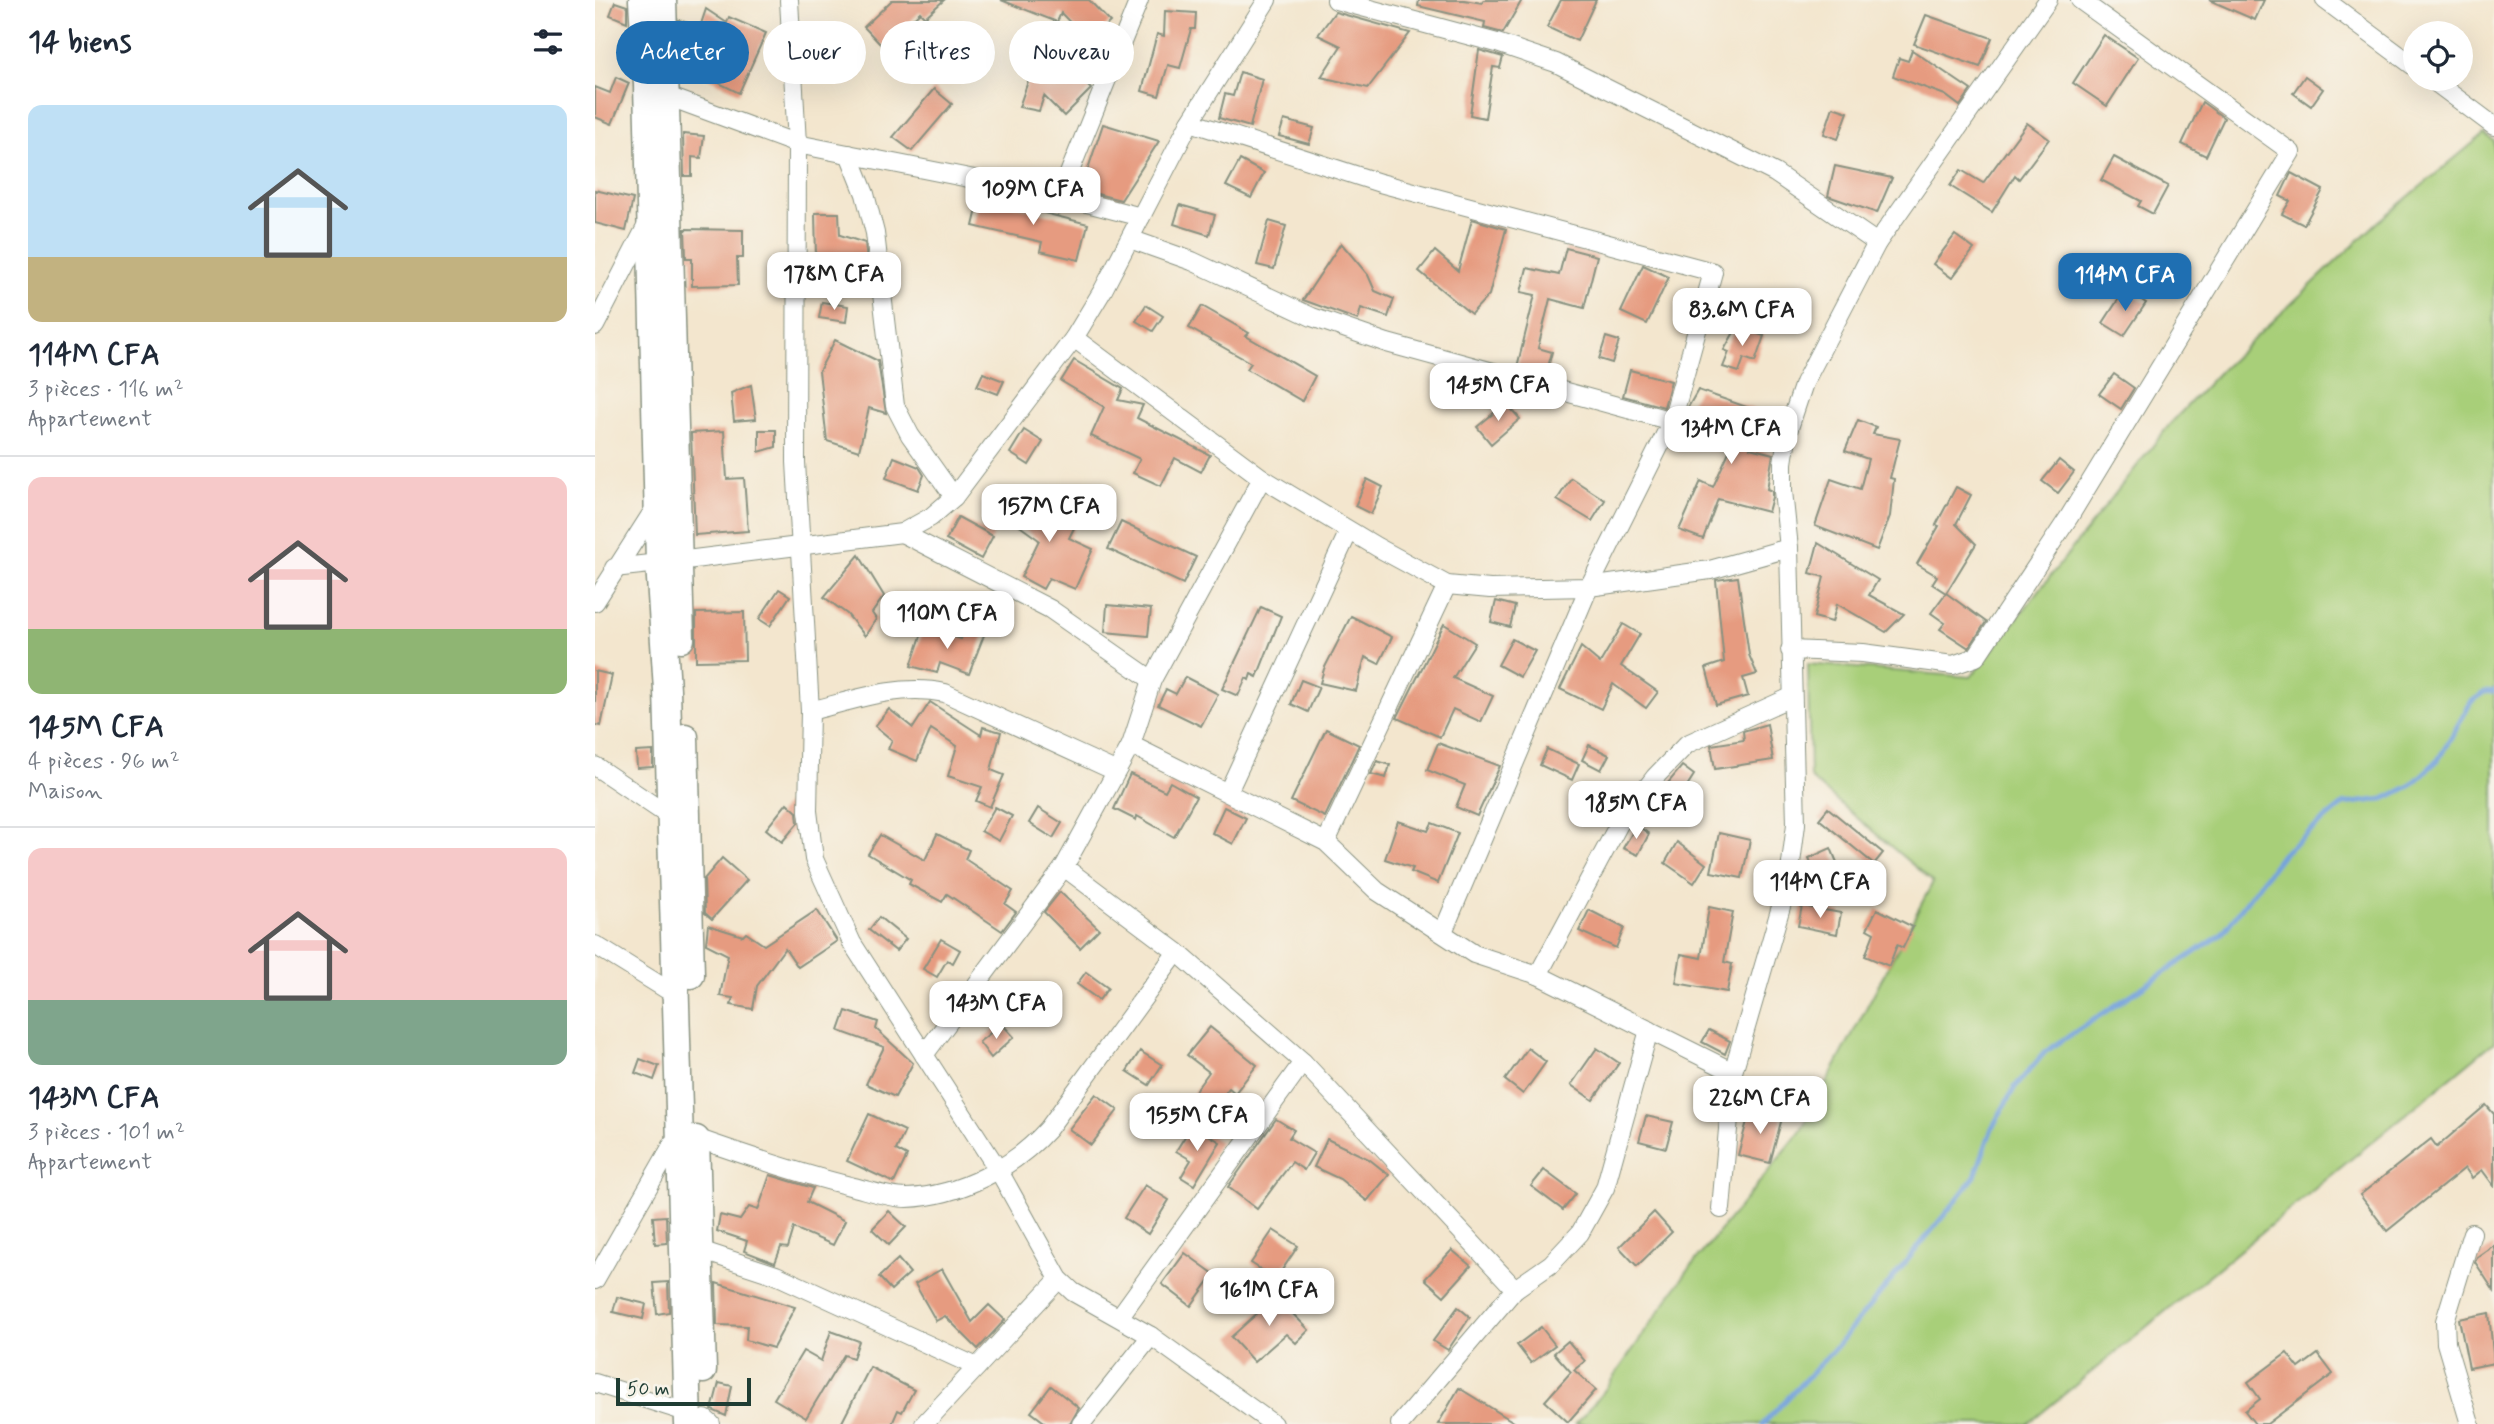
<!DOCTYPE html>
<html lang="fr">
<head>
<meta charset="utf-8">
<style>
  body { margin:0; font-family:Mynerve,sans-serif; background:#f2f2f3; color:#1f2937; height:100vh; display:flex; flex-direction:column; font-size:26px; white-space:nowrap }
  * { box-sizing:border-box; margin:0 }
  p { font-size:23px; color:#747a83 }
  .icon { flex:none; width:38px; height:38px; fill:none; stroke:currentColor; stroke-width:2; stroke-linecap:round; stroke-linejoin:round }
  .map { position:relative; flex:1; overflow:hidden }
  .side { display:flex; flex-direction:column; background:#fff; width:595px }
  .side>* { flex:none }
  .hud { position:absolute; left:21px; top:21px; width:665px; height:63px; display:flex; gap:14px }
  .tools { position:absolute; left:1808px; top:21px; display:grid; gap:14px }
  .tools a { display:grid; place-items:center; width:70px; height:70px; border-radius:50%; background:#fff; box-shadow:0 7px 28px #0002; font-size:35px }
  .scale { position:absolute; left:21px; bottom:18px; width:135px; box-sizing:border-box; padding-left:7px; border:4px solid #1f3d34; border-top:0; font-size:19px; line-height:24px; white-space:nowrap; color:#1f3d34; -webkit-text-stroke:5px #f7f3e8; paint-order:stroke }
  .price { position:absolute; translate:-50% -60px; padding:0 16px; border-radius:14px; background:#fff; color:#222; font-size:23px; line-height:46px; filter:drop-shadow(0 2px 4px #0008) }
  .price::after { content:''; position:absolute; left:50%; top:42px; width:21px; height:16px; margin-left:-10px; background:inherit; clip-path:polygon(0 0,100% 0,50% 100%) }
  .price.current { background:#1f6fb2; color:#fff }
  ul { padding:0; list-style:none }
  li { display:grid; align-content:center; gap:14px; height:371px; padding:0 28px }
  li+li { border-top:2px solid #e0e1e3 }
  li span { display:grid; place-items:center; height:217px; border-radius:14px; color:#555 }
  li>.icon { margin-inline-start:auto }
  span .icon { width:126px; height:126px; fill:#fffc; stroke-width:1 }
  li b { font-size:30px }
  h2 { display:flex; justify-content:space-between; align-items:center; height:84px; padding:0 28px; font-size:30px }
  .chip { padding:0 24px; border-radius:32px; background:#fff; box-shadow:0 7px 28px #0002; font-size:24px; line-height:63px }
  .chip.current { background:#1f6fb2; color:#fff }
  main { display:flex; flex:1; min-height:0 }
  .map>svg:first-child { display:block }
  .green { fill:#a8cf79; stroke:#648656; stroke-width:2 }
  .lines { fill:none; stroke-linecap:round; stroke-linejoin:round }
  .stream { stroke:#74a3dd; stroke-width:5 }
  .building { fill:#e69b80 }
  .minor-casing { stroke:#899281; stroke-width:20 }
  .primary-casing { stroke:#899281; stroke-width:29 }
  .minor { stroke:#fff; stroke-width:18 }
  .primary { stroke:#fff; stroke-width:26 }
</style>
</head>
<body>
<main>
<section class="side">
<h2>14 biens<svg class="icon" aria-label="filters" viewBox="0 0 24 24"><path d="M4 7h16M4 17h16"/><circle cx="9" cy="7" r="2"/><circle cx="15" cy="17" r="2"/></svg></h2>
<ul>
<li><span style="background:linear-gradient(#bfe0f5 70%,#c2b280 0)"><svg class="icon" aria-label="home" viewBox="0 0 24 24"><path d="M3 11l9-7 9 7M6 9v11h12V9"/></svg></span><div><b>114M CFA</b><p>3 pièces · 116 m²</p><p>Appartement</p></div></li>
<li><span style="background:linear-gradient(#f6c9c9 70%,#8fb573 0)"><svg class="icon" aria-label="home" viewBox="0 0 24 24"><path d="M3 11l9-7 9 7M6 9v11h12V9"/></svg></span><div><b>145M CFA</b><p>4 pièces · 96 m²</p><p>Maison</p></div></li>
<li><span style="background:linear-gradient(#f6c9c9 70%,#7fa58c 0)"><svg class="icon" aria-label="home" viewBox="0 0 24 24"><path d="M3 11l9-7 9 7M6 9v11h12V9"/></svg></span><div><b>143M CFA</b><p>3 pièces · 101 m²</p><p>Appartement</p></div></li>
</ul>
</section>
<div class="map">
<svg width="1899" height="1424" viewBox="0 0 1899 1424">
  <rect width="100%" height="100%" fill="#f7f3e8"/>
  <filter id="ink" filterUnits="userSpaceOnUse"><feTurbulence type="fractalNoise" baseFrequency=".0143" numOctaves="2"/><feDisplacementMap in="SourceGraphic" scale="14" xChannelSelector="R" yChannelSelector="G"/><feConvolveMatrix kernelMatrix="1 2 1 2 8 2 1 2 1" color-interpolation-filters="sRGB"/></filter>
  <filter id="wash" filterUnits="userSpaceOnUse"><feTurbulence type="fractalNoise" baseFrequency=".00686" numOctaves="4" result="noise"/><feDisplacementMap in="SourceGraphic" scale="28" xChannelSelector="R" yChannelSelector="G"/><feGaussianBlur stdDeviation="1.57" result="paint"/><feColorMatrix in="noise" values="0 0 0 0 0 0 0 0 0 0 0 0 0 0 0 0 0 1.4 0 .05"/><feComposite in="paint" operator="in"/></filter>
  <g filter="url(#wash)">
    <rect width="100%" height="100%" fill="#f3e6ce"/>
    <!-- green -->
    <path class="green" d="M1889,134L1899,141V1042L1433,1424H981L1009,1391L1093,1270L1206,1131L1338,882L1215,778L1213,664L1376,677L1575,424L1626,370L1783,222Z"/>
    <g class="lines">
      <!-- stream -->
      <path class="stream" d="M1168,1424L1242,1346L1360,1202L1380,1176L1397,1128L1420,1087L1450,1052L1626,935L1687,854L1749,804L1789,799L1815,786L1843,760L1876,702L1890,692L1899,691"/>
    </g>
    <g id="blocks">
      <!-- building -->
      <g class="building">
        <path d="M297,0H349L330,17L325,12L288,47L269,27Z"/>
        <path d="M406,0H494L515,22L494,42L466,13L462,22Z"/>
        <path d="M824,0H869L887,3L889,0H927L908,33L889,28L890,22L823,6Z"/>
        <path d="M966,0H1001L982,41L952,27Z"/>
        <path d="M1614,0H1669L1660,20Z"/>
        <path d="M20,2L32,6V22L15,15Z"/>
        <path d="M111,9L132,23L134,17L171,33L144,93L86,64L84,20L105,27Z"/>
        <path d="M570,11L601,13L600,29H596L585,68L573,65L564,96L547,91L562,34L569,36Z"/>
        <path d="M740,12L815,33L773,88L726,77L746,46L723,35Z"/>
        <path d="M1331,15L1397,38L1385,67L1319,44Z"/>
        <path d="M1509,35L1543,58L1512,106L1478,83Z"/>
        <path d="M444,50L470,58L469,62L496,89L469,116L449,96L444,111L424,107Z"/>
        <path d="M884,50L908,57L905,68L898,67L890,118L875,115Z"/>
        <path d="M1317,50L1376,90L1365,106L1350,95L1298,76L1304,58L1313,61Z"/>
        <path d="M645,72L667,79L655,127L624,118L630,94L638,96Z"/>
        <path d="M1710,76L1728,89L1716,106L1698,93Z"/>
        <path d="M21,77L34,83L17,124L0,117V87L15,93Z"/>
        <path d="M339,89L357,104L317,151L298,137Z"/>
        <path d="M1607,102L1629,118L1611,156L1587,144Z"/>
        <path d="M1238,107L1253,112L1243,139L1229,134Z"/>
        <path d="M689,120L719,128L714,144L684,136Z"/>
        <path d="M1432,123L1454,139L1424,179L1420,175L1397,212L1355,186L1366,170L1388,183Z"/>
        <path d="M508,124L564,141L526,200L486,190Z"/>
        <path d="M88,134L109,136L106,158L97,157V176H89Z"/>
        <path d="M1519,157L1573,186L1558,214L1543,206L1546,201L1506,180Z"/>
        <path d="M645,160L669,173L656,198L631,186Z"/>
        <path d="M1240,166L1297,178L1282,213L1233,196Z"/>
        <path d="M1696,173L1728,190L1709,225L1687,214L1695,201L1685,196Z"/>
        <path d="M0,190L38,199L31,231L0,223Z"/>
        <path d="M385,197L493,224L484,260L445,251L447,242L378,226Z"/>
        <path d="M585,205L620,215L614,235L579,224Z"/>
        <path d="M220,213H244L245,235L270,243L273,270L270,281L249,275L255,256L221,257Z"/>
        <path d="M877,219L911,229L894,295L876,314L824,271L840,251L863,271Z"/>
        <path d="M674,221L691,226L679,269L662,265Z"/>
        <path d="M90,229L148,230V258H142L143,285L97,286V258H91Z"/>
        <path d="M1360,235L1379,249L1357,278L1338,264Z"/>
        <path d="M746,243L773,275L780,291L799,299L793,317L766,308L763,320L708,300Z"/>
        <path d="M971,248L1002,256L989,308L955,299L943,348L957,352L951,375L922,367L940,295L926,292L932,268L964,275Z"/>
        <path d="M1048,265L1074,277L1052,324L1026,312Z"/>
        <path d="M1530,289L1551,303L1529,336L1508,323Z"/>
        <path d="M227,302L253,306L251,322L224,318Z"/>
        <path d="M551,305L568,316L558,331L541,321Z"/>
        <path d="M607,306L654,333L651,336L720,376L707,401L652,369L656,363L594,328Z"/>
        <path d="M1142,327L1169,336L1160,362L1149,358L1144,372L1128,367L1134,352L1129,350Z"/>
        <path d="M1011,337L1024,341L1017,363L1004,359Z"/>
        <path d="M240,340L283,361L291,413L274,408L264,451L232,441L224,371Z"/>
        <path d="M479,360L528,389L523,400L548,405L542,418L615,455L606,472L580,458L566,486L538,473L545,459L496,436L509,407L466,381Z"/>
        <path d="M1035,370L1076,381L1069,407L1028,396Z"/>
        <path d="M388,373L409,381L403,394L382,386Z"/>
        <path d="M1519,374L1539,388L1526,409L1504,394Z"/>
        <path d="M156,385L161,419L139,421L136,393Z"/>
        <path d="M1103,390L1169,413L1155,448L1178,454L1172,489L1177,491V497L1173,512L1123,499L1108,539L1084,530L1106,481L1118,487L1145,427L1092,409Z"/>
        <path d="M911,403L925,419L896,444L882,427Z"/>
        <path d="M1263,420L1281,427L1278,434L1305,439L1295,478L1299,479L1295,516L1282,550L1220,526L1236,479L1265,489L1273,459L1250,451Z"/>
        <path d="M164,430H181V447L164,452Z"/>
        <path d="M429,430L448,442L434,465L415,453Z"/>
        <path d="M129,431L132,479L149,478L153,531L100,535L96,433Z"/>
        <path d="M299,457L324,467L329,475L323,490L291,478Z"/>
        <path d="M1464,460L1479,472L1463,493L1447,481Z"/>
        <path d="M976,478L1010,500L997,521L962,500Z"/>
        <path d="M772,479L788,487L776,514L760,506Z"/>
        <path d="M1361,487L1376,495L1361,524L1381,544L1351,593L1337,584L1342,576L1322,564L1344,526L1341,525Z"/>
        <path d="M426,489L455,509L451,514L479,528L474,538L498,549L480,589L454,578L448,589L426,577L444,540L408,514Z"/>
        <path d="M363,517L398,536L386,559L351,540Z"/>
        <path d="M526,522L601,557L588,584L513,549Z"/>
        <path d="M1223,543L1283,580L1274,595L1309,614L1291,632L1242,604L1237,622L1219,617L1229,577L1215,573Z"/>
        <path d="M264,555L289,596L277,613L281,619L270,636L252,614L229,597Z"/>
        <path d="M1143,577L1154,655L1162,674L1148,678L1153,696L1121,705L1111,668L1129,662L1121,580Z"/>
        <path d="M184,589L195,596L175,626L164,619Z"/>
        <path d="M1351,593L1391,622L1374,648L1345,629L1350,623L1336,613Z"/>
        <path d="M901,601L920,606L915,627L896,622Z"/>
        <path d="M512,605L556,609L553,636L510,632Z"/>
        <path d="M666,607L686,616L662,677L656,674L654,680L651,678L643,696L627,689Z"/>
        <path d="M149,612L150,660L101,661V613Z"/>
        <path d="M756,616L797,637L784,664L770,657L761,691L725,683L729,669Z"/>
        <path d="M849,624L880,643L858,678L898,696L886,722L858,709L845,737L802,718Z"/>
        <path d="M1028,624L1045,634L1026,666L1063,692L1051,708L1018,684L1006,709L965,689L986,647L1005,663Z"/>
        <path d="M329,627L366,639L370,628L389,635L374,674L345,663L342,673L316,666Z"/>
        <path d="M917,639L940,651L925,677L903,665Z"/>
        <path d="M0,671L17,675L6,726L0,725Z"/>
        <path d="M590,677L623,694L606,726L563,705L571,689L581,694Z"/>
        <path d="M706,680L724,687L713,712L696,704Z"/>
        <path d="M335,702L386,735L388,727L406,732L396,770L409,775L395,807L381,801L387,787L353,776L362,746L336,729L322,761L293,749L297,740L280,726L294,709L318,728Z"/>
        <path d="M1172,724L1178,760L1120,769L1116,745L1149,740L1148,731Z"/>
        <path d="M731,729L764,745L730,817L696,801Z"/>
        <path d="M843,743L905,766L882,816L861,807L870,785L832,770Z"/>
        <path d="M994,745L1014,755L1006,770L987,760Z"/>
        <path d="M952,749L984,764L977,780L945,765Z"/>
        <path d="M58,751V767L42,768L41,752Z"/>
        <path d="M782,761L795,765L791,778L776,774Z"/>
        <path d="M1087,766L1099,775L1083,800L1068,789Z"/>
        <path d="M535,774L570,791L575,782L601,797L579,837L542,816L541,820L519,809Z"/>
        <path d="M192,803L202,812L203,823L187,842L171,829Z"/>
        <path d="M400,807L417,816L404,841L386,831Z"/>
        <path d="M629,807L651,818L638,844L617,833Z"/>
        <path d="M443,808L467,823L458,838L434,823Z"/>
        <path d="M1233,808L1288,853L1279,864L1224,819Z"/>
        <path d="M803,821L833,831L837,823L863,833L843,883L816,872L818,868L790,859Z"/>
        <path d="M1042,825L1054,834L1043,855L1028,848Z"/>
        <path d="M1124,833L1155,840L1147,878L1116,872Z"/>
        <path d="M342,834L374,850L370,859L418,891L410,904L421,912L407,931L352,894L347,902L314,884L316,880L273,854L285,835L330,860Z"/>
        <path d="M1082,842L1111,864L1099,883L1070,863Z"/>
        <path d="M1236,848L1253,889L1231,898L1214,858Z"/>
        <path d="M127,858L152,880L117,919L110,913L109,879Z"/>
        <path d="M465,892L504,929L485,948L449,912Z"/>
        <path d="M1207,906L1246,913L1242,934L1203,926Z"/>
        <path d="M1114,907L1138,912L1129,962L1137,964L1132,992L1081,983L1086,954L1106,958Z"/>
        <path d="M1282,909L1318,927L1308,948L1302,945L1294,966L1270,956L1279,933L1272,929Z"/>
        <path d="M222,910L242,941L203,967L190,948L162,986L158,1009L136,1005L138,998L125,996L133,955L111,944L113,925L148,936L151,933L169,945Z"/>
        <path d="M994,910L1029,928L1021,948L984,931Z"/>
        <path d="M284,917L311,939L301,951L274,930Z"/>
        <path d="M346,939L365,950L358,963L352,960L342,977L328,969Z"/>
        <path d="M491,972L513,988L504,1000L482,984Z"/>
        <path d="M251,1011L283,1022L281,1029L318,1063L300,1097L271,1084L289,1047L244,1031Z"/>
        <path d="M407,1024L419,1037L396,1058L384,1042Z"/>
        <path d="M615,1027L662,1065L640,1093L634,1088L610,1121L590,1105L614,1072L592,1055Z"/>
        <path d="M1114,1030L1135,1041L1130,1054L1107,1042Z"/>
        <path d="M933,1048L951,1062L928,1094L910,1080Z"/>
        <path d="M1002,1048L1024,1063L998,1100L976,1085Z"/>
        <path d="M545,1051L567,1065L554,1085L532,1071Z"/>
        <path d="M45,1059L64,1066L59,1080L40,1073Z"/>
        <path d="M501,1094L523,1110L496,1145L474,1129Z"/>
        <path d="M1891,1105L1899,1114V1186L1887,1170L1877,1178L1870,1168L1792,1231L1765,1195L1836,1139L1842,1147Z"/>
        <path d="M1155,1110L1187,1118L1175,1163L1143,1155Z"/>
        <path d="M274,1114L310,1131L301,1150L312,1156L299,1183L252,1161Z"/>
        <path d="M1051,1116L1078,1122L1071,1148L1044,1141Z"/>
        <path d="M681,1119L699,1130L694,1138L719,1153L709,1170L697,1162L662,1209L633,1187Z"/>
        <path d="M597,1125L625,1142L599,1185L586,1177L596,1160L581,1151Z"/>
        <path d="M732,1139L774,1159L794,1175L772,1201L745,1179L719,1167Z"/>
        <path d="M949,1170L981,1194L968,1210L936,1186Z"/>
        <path d="M175,1175L218,1188L212,1202L250,1221L238,1245L199,1228L193,1248L186,1247L180,1263L149,1251L152,1241L122,1231L125,1215L145,1220L154,1207L163,1210Z"/>
        <path d="M550,1185L574,1200L553,1234L529,1218Z"/>
        <path d="M294,1211L311,1227L294,1245L277,1229Z"/>
        <path d="M1059,1212L1077,1232L1042,1266L1024,1247Z"/>
        <path d="M71,1216L72,1243L60,1244L58,1217Z"/>
        <path d="M678,1230L703,1246L681,1279L656,1263Z"/>
        <path d="M1899,1245V1291L1880,1262L1882,1257Z"/>
        <path d="M857,1250L876,1266L849,1296L830,1279Z"/>
        <path d="M590,1253L619,1274L596,1306L567,1284Z"/>
        <path d="M303,1259L315,1273L296,1290L284,1277Z"/>
        <path d="M347,1269L377,1322L394,1305L410,1320L383,1349L350,1316L341,1321L320,1284Z"/>
        <path d="M73,1282L74,1312L62,1314L59,1283Z"/>
        <path d="M121,1283L200,1307L178,1348L151,1340L152,1326L122,1325Z"/>
        <path d="M677,1293L714,1330L701,1343L691,1334L659,1362L636,1337L666,1310L663,1307Z"/>
        <path d="M22,1297L51,1304L48,1319L18,1312Z"/>
        <path d="M863,1307L875,1317L853,1350L838,1341Z"/>
        <path d="M1894,1313L1899,1363L1874,1368L1864,1319Z"/>
        <path d="M946,1327L960,1345L936,1363L922,1345Z"/>
        <path d="M236,1331L264,1341L258,1358L249,1355L211,1418L179,1399L208,1351L226,1361Z"/>
        <path d="M973,1341L990,1361L979,1370L1001,1390L973,1422L950,1401L976,1372L959,1353Z"/>
        <path d="M1692,1353L1704,1368L1723,1354L1738,1374L1672,1424H1660L1650,1411L1665,1399L1653,1382Z"/>
        <path d="M275,1367L319,1390L307,1412L303,1410L297,1424H246Z"/>
        <path d="M124,1383L137,1386L131,1416L117,1410Z"/>
        <path d="M456,1386L484,1408L475,1424H452L436,1412Z"/>
        <path d="M864,1388L922,1424H843Z"/>
      </g>
    </g>
  </g>
  <g filter="url(#ink)">
    <use href="#blocks" fill-opacity="0" stroke="#899281" stroke-width="2"/>
    <g class="lines">
      <!-- minor casing -->
      <g class="minor-casing">
        <g id="minor">
          <path d="M194,0L202,144L201,462L215,711L213,811L219,859L257,943L404,1171L464,1279L478,1292L556,1336L678,1424"/>
          <path d="M741,0L902,43L961,63L1180,173L1282,243"/>
          <path d="M1730,0L1820,67"/>
          <path d="M1836,79L1899,126"/>
          <path d="M72,96L202,144L465,196L546,217"/>
          <path d="M595,122L785,183L1118,272L1077,421L994,587L848,932"/>
          <path d="M254,154L270,194L280,233L300,406L315,435L359,497"/>
          <path d="M465,196L544,0"/>
          <path d="M535,239L597,261L717,317L792,343L1077,421"/>
          <path d="M0,326L53,223"/>
          <path d="M479,338L667,478L782,547L852,585L895,589L994,587L1115,570L1194,548"/>
          <path d="M307,533L455,609L557,680"/>
          <path d="M83,561L307,533L336,517L359,497L479,338L508,290L595,122L672,0"/>
          <path d="M19,568L64,563"/>
          <path d="M0,602L62,505"/>
          <path d="M1195,650L1268,653L1358,665L1381,657L1474,517L1696,152L1485,0"/>
          <path d="M215,711C259,700 305,683 350,693L520,771"/>
          <path d="M536,745L731,842L782,891L879,954L943,975L1138,1072"/>
          <path d="M0,766L74,816"/>
          <path d="M633,792L754,531"/>
          <path d="M731,842L852,585"/>
          <path d="M469,867L582,952L708,1062L920,1289"/>
          <path d="M0,945L79,994"/>
          <path d="M943,975L1024,824L1060,777L1092,744L1196,697"/>
          <path d="M329,1055L469,867L536,745L557,680L667,478"/>
          <path d="M101,1138C152,1156 202,1173 255,1186C272,1190 294,1198 312,1198C365,1196 419,1167 453,1129L582,952"/>
          <path d="M1126,1209L1138,1072L1194,879L1201,824L1194,548L1188,491V463L1193,431L1209,383L1282,243L1453,0"/>
          <path d="M105,1250L181,1275L382,1367"/>
          <path d="M0,1280L83,1135"/>
          <path d="M525,1316L708,1062"/>
          <path d="M0,1383L94,1413"/>
          <path d="M110,1419L116,1424"/>
          <path d="M329,1424L464,1279"/>
          <path d="M486,1424L556,1336"/>
          <path d="M805,1424L920,1289L956,1264L985,1233L1010,1188L1054,1030"/>
          <path d="M1875,1424L1851,1343L1850,1321L1877,1233"/>
        </g>
      </g>
      <!-- primary casing -->
      <g class="primary-casing">
        <g id="primary">
          <path d="M47,0L52,85L64,563L72,690L93,1424"/>
          <path d="M68,0L86,639"/>
          <path d="M90,737L96,975"/>
          <path d="M101,1139L108,1370"/>
        </g>
      </g>
      <!-- minor -->
      <use href="#minor" class="minor"/>
      <!-- primary -->
      <use href="#primary" class="primary"/>
    </g>
  </g>
</svg>
<div class="tools">
<a><svg class="icon" aria-label="locate" viewBox="0 0 24 24"><circle cx="12" cy="12" r="6"/><path d="M12 2v4M12 18v4M2 12h4M18 12h4"/></svg></a>
</div>
<div class="scale">50 m</div>
<b class="price" style="left:438px;top:227px">109M CFA</b>
<b class="price" style="left:239px;top:312px">178M CFA</b>
<b class="price current" style="left:1530px;top:313px">114M CFA</b>
<b class="price" style="left:1147px;top:348px">83.6M CFA</b>
<b class="price" style="left:903px;top:423px">145M CFA</b>
<b class="price" style="left:1136px;top:466px">134M CFA</b>
<b class="price" style="left:454px;top:544px">157M CFA</b>
<b class="price" style="left:352px;top:651px">110M CFA</b>
<b class="price" style="left:1041px;top:841px">185M CFA</b>
<b class="price" style="left:1225px;top:920px">114M CFA</b>
<b class="price" style="left:401px;top:1041px">143M CFA</b>
<b class="price" style="left:1165px;top:1136px">226M CFA</b>
<b class="price" style="left:602px;top:1153px">155M CFA</b>
<b class="price" style="left:674px;top:1328px">161M CFA</b>
<div class="hud">
<a class="chip current">Acheter</a>
<a class="chip">Louer</a>
<a class="chip">Filtres</a>
<a class="chip">Nouveau</a>
</div>
</div>
</main>
</body>
</html>
